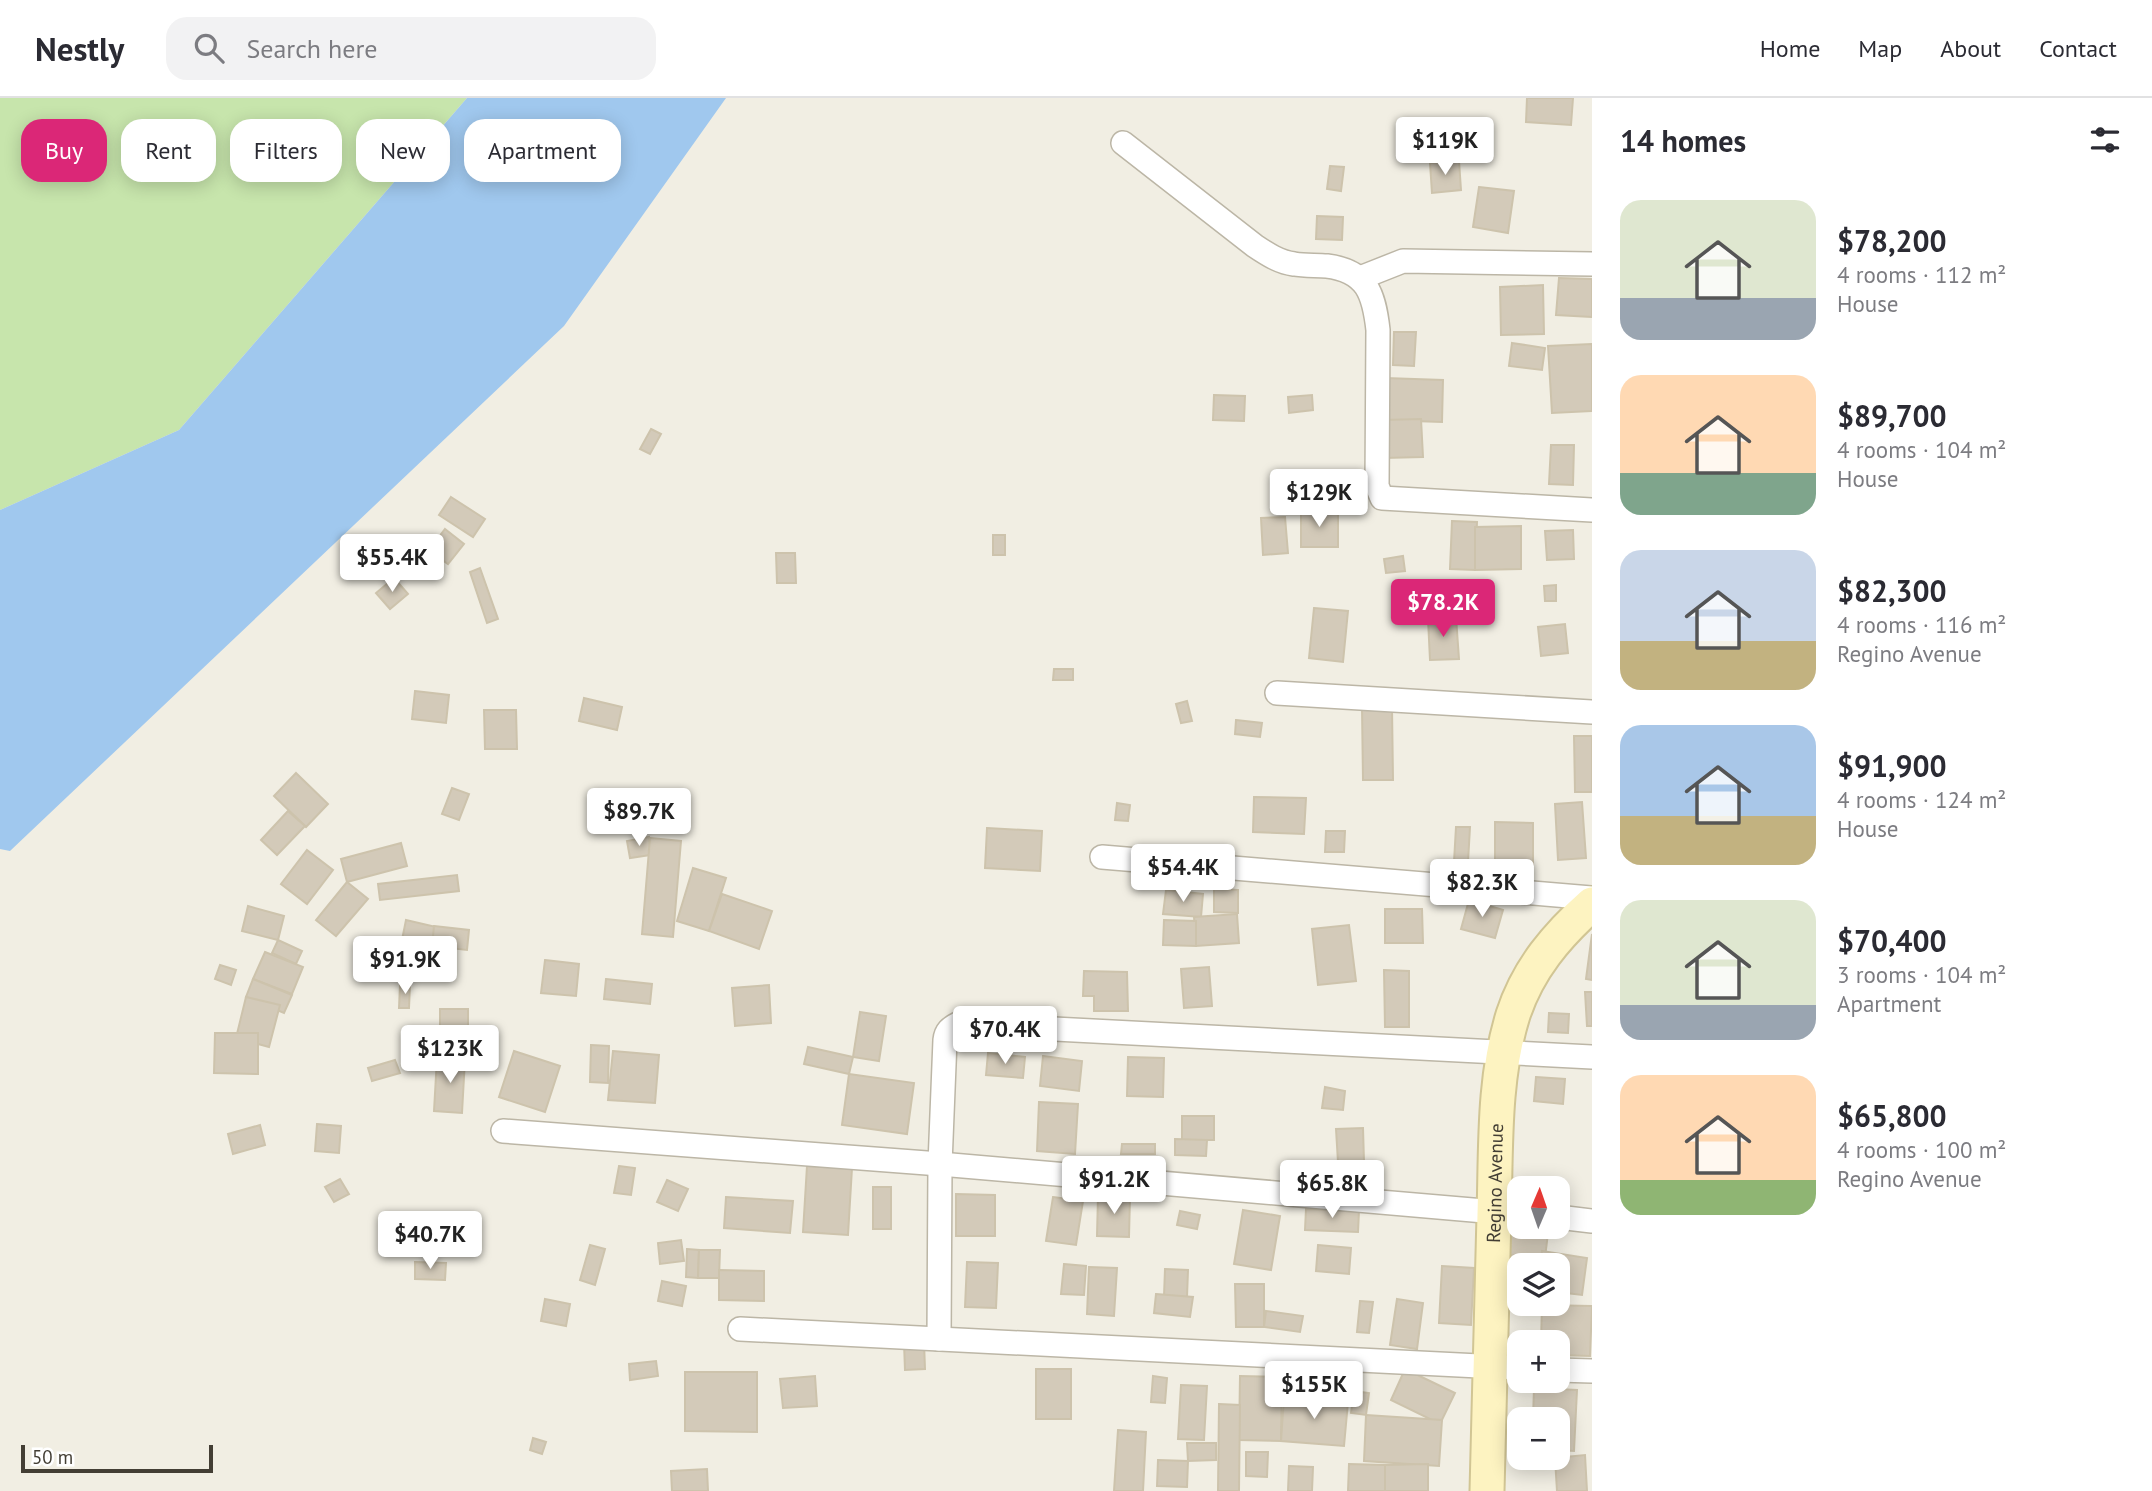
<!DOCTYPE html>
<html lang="en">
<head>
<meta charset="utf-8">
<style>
  body { margin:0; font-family:"PT Sans",sans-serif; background:#f2f2f3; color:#2b2b33; height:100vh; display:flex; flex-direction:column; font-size:26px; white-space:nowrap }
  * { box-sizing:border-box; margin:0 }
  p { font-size:23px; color:#7c7c81 }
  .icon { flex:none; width:38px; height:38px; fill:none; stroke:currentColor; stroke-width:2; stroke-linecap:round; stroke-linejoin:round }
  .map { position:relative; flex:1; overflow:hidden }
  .panel { display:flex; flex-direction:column; background:#fff; width:560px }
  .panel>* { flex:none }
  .banner { position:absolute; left:21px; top:21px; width:665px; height:63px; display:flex; gap:14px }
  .needle { width:46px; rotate:2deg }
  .buttons { position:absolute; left:1507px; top:1078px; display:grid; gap:14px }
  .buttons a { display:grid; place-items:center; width:63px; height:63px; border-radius:14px; background:#fff; box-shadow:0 4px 18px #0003; font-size:35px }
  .scale { position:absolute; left:21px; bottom:18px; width:192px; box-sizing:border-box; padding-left:7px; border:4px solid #433e34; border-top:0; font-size:19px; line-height:24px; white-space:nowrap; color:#433e34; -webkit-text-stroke:5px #fff; paint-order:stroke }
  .price { position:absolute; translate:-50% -60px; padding:0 16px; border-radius:7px; background:#fff; color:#222; font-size:23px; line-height:46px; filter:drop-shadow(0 2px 4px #0008) }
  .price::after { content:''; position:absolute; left:50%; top:42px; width:21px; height:16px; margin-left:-10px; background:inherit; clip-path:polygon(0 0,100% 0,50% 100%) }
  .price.on { background:#db2777; color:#fff }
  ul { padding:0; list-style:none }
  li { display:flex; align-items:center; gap:21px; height:175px; padding:0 28px }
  li span { display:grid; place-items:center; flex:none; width:196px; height:140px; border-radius:21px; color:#555 }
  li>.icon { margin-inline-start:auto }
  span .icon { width:84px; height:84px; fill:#fffc; stroke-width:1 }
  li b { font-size:30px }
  h2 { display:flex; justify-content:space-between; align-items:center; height:84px; padding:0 28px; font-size:30px }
  .chip { padding:0 24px; border-radius:21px; background:#fff; box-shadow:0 4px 18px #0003; font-size:24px; line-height:63px }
  .chip.on { background:#db2777; color:#fff }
  header { display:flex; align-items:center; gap:42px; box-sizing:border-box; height:98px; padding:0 35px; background:#fff; border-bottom:2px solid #e1e1e2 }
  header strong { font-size:33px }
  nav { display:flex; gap:38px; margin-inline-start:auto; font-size:24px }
  .search { width:490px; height:63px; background:#f2f2f3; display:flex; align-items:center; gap:18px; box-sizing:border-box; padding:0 24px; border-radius:21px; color:#7c7c81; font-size:26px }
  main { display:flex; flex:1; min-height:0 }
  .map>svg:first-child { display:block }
  .green { fill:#c7e5ac }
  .water { fill:#a0c8ee }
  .building { fill:#d3cab9; stroke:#cdc3ac; stroke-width:2 }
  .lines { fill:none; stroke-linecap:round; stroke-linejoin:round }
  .street-casing { stroke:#bcb6a6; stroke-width:26 }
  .secondary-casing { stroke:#d1c594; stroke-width:37 }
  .street { stroke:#fff; stroke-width:23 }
  .secondary { stroke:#fdf3c1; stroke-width:33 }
  .labels { text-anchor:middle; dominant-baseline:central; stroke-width:5; stroke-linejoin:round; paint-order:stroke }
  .street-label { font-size:19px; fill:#433e34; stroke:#fff }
</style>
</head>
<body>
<header>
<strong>Nestly</strong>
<div class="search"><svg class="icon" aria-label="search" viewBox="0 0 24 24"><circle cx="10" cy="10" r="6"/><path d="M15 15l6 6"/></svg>Search here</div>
<nav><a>Home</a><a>Map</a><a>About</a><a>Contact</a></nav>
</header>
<main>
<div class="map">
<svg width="1592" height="1393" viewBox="0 0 1592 1393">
  <rect width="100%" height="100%" fill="#f1eee3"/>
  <!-- green -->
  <path class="green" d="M0,0H467L179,332L0,412Z"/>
  <!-- water -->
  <path class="water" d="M467,0H726L564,228L10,753L0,751V412L179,332Z"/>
  <!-- building -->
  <g class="building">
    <path d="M1527,0H1573L1571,27L1526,24Z"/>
    <path d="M1459,63L1461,92L1432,95L1430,65Z"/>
    <path d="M1330,68L1344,69L1341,93L1327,91Z"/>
    <path d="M1479,89L1514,93L1508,135L1473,129Z"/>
    <path d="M1317,118L1343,119L1342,142L1316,141Z"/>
    <path d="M1559,180L1592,181V219L1556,217Z"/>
    <path d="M1543,187L1544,236L1501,237L1500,189Z"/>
    <path d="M1394,234H1416L1414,268L1393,267Z"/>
    <path d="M1512,245L1545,250L1542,272L1509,268Z"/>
    <path d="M1592,246V313L1552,315L1548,248Z"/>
    <path d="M1385,280L1443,282L1442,324L1383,322Z"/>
    <path d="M1214,297L1245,298L1244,323L1213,322Z"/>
    <path d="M1312,297L1313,312L1289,315L1288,299Z"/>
    <path d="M1421,321L1423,359L1384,360L1383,322Z"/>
    <path d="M651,331L661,336L650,356L640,351Z"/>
    <path d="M1551,347H1574L1573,387L1549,386Z"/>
    <path d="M451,399L485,421L473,439L439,417Z"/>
    <rect x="1301" y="413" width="37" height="36"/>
    <path d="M1285,419L1288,455L1263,457L1261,420Z"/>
    <path d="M1452,423L1477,424L1475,472L1450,471Z"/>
    <path d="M1521,428V471L1475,472V429Z"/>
    <path d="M445,431L464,446L448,466L429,452Z"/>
    <path d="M1573,432L1574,461L1547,462L1545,433Z"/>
    <rect x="993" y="437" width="12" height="20"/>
    <path d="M776,455H795L796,485H777Z"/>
    <path d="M1403,458L1405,473L1386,475L1384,461Z"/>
    <path d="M480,470L498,521L487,525L470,474Z"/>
    <path d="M394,480L408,496L390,511L376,495Z"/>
    <path d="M1556,487V503H1545L1544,488Z"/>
    <path d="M1314,510L1348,513L1343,564L1309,560Z"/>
    <path d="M1456,519L1459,561L1430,562L1428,521Z"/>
    <path d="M1565,526L1568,555L1541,558L1538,529Z"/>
    <path d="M1054,571H1073V582H1053Z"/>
    <path d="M415,593L449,597L446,625L412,621Z"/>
    <path d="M584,600L622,609L617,632L579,623Z"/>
    <path d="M1187,603L1192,623L1181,625L1176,606Z"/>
    <path d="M1362,609H1392L1393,682H1363Z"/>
    <path d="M484,612H516L517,651H485Z"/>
    <path d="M1236,622L1262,625L1260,639L1235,636Z"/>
    <path d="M1574,638H1592V694H1575Z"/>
    <path d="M296,675L328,706L306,729L274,698Z"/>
    <path d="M452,690L469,696L459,722L442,716Z"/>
    <path d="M1254,699L1306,700L1304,736L1253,734Z"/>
    <path d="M1582,704L1586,760L1558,762L1555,706Z"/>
    <path d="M1117,705L1130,707L1128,723L1115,722Z"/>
    <path d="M288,713L305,728L277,757L261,742Z"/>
    <path d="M1495,724L1533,725V769H1495Z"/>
    <path d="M1456,729H1470L1468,764H1454Z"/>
    <path d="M987,730L1042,733L1040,773L985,770Z"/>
    <path d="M1326,733H1345L1344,754H1325Z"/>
    <path d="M649,739L651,757L630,760L627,743Z"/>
    <path d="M650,740L681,743L673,839L642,836Z"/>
    <path d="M401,745L407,768L347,784L341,761Z"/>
    <path d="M307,752L333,772L307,806L281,786Z"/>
    <path d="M693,770L726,780L709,833L677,823Z"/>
    <path d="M457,777L459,793L380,802L378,786Z"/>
    <path d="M347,784L368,801L336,838L316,822Z"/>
    <path d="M1214,791L1238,792V815L1214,814Z"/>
    <path d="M1166,792L1203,796L1201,819L1163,816Z"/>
    <path d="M722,796L772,813L759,851L709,833Z"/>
    <path d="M1469,802L1503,812L1495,840L1461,831Z"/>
    <path d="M248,808L284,818L278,842L242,833Z"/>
    <path d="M1385,811H1422L1423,845H1385Z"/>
    <path d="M1237,816L1239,845L1196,848L1194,819Z"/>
    <path d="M406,822L436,829L432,848L402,842Z"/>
    <path d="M1164,822L1196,823V848L1163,847Z"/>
    <path d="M1349,827L1356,883L1318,887L1312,831Z"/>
    <path d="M434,828L469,832L467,852L432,848Z"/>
    <path d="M1592,836V882L1586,881Z"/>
    <path d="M278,842L302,853L296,866L272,855Z"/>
    <path d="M265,854L303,869L292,896L253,881Z"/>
    <path d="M545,862L579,866L576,898L541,895Z"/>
    <path d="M220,867L236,872L231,887L215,881Z"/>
    <path d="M1209,869L1212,908L1184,910L1181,871Z"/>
    <path d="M1384,872L1409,873V929H1385Z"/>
    <path d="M1084,873L1127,874L1128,913H1094V898H1083Z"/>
    <path d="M253,881L292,897L284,915L246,899Z"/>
    <path d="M606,881L652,886L650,906L604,901Z"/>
    <path d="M400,887H410L409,910H399Z"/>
    <path d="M769,887L771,925L735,928L732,890Z"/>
    <path d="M1585,894H1592V928H1587Z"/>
    <path d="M246,899L280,907L269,949L236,940Z"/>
    <rect x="440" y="911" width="28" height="30"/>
    <path d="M860,914L886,918L879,963L853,959Z"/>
    <path d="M1549,915L1569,916L1568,935L1548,934Z"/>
    <path d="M215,935H258V976L214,975Z"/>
    <path d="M591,947L609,948L608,985L590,984Z"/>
    <path d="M808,949L853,959L849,976L804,966Z"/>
    <path d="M514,953L560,968L545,1014L499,999Z"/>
    <path d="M613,953L659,957L655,1005L608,1002Z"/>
    <path d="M988,955L1025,959L1023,980L986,977Z"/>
    <path d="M1043,958L1082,963L1079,993L1040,988Z"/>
    <path d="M1128,959L1164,960L1163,999L1127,998Z"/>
    <path d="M437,960L465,961L462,1015L434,1013Z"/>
    <path d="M395,962L400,975L372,983L368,970Z"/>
    <path d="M849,976L914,985L907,1036L842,1027Z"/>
    <path d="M1536,979L1565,981L1563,1006L1534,1003Z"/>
    <path d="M1325,989L1345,993L1343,1012L1322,1010Z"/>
    <path d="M1039,1004L1078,1006L1075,1056L1037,1053Z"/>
    <rect x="1182" y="1018" width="32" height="24"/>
    <path d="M317,1026L341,1028L339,1055L315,1053Z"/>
    <path d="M260,1027L265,1047L233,1056L228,1036Z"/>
    <path d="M1363,1030L1364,1064H1338L1336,1031Z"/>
    <path d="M1175,1041L1207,1042L1206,1058L1175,1057Z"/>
    <path d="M1122,1046H1155V1056H1121Z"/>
    <path d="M619,1068L635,1070L631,1097L614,1095Z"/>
    <path d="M807,1068L852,1070L848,1137L803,1134Z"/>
    <path d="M340,1081L349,1096L334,1104L325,1089Z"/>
    <path d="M667,1082L688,1091L678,1113L657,1104Z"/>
    <rect x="873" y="1089" width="18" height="42"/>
    <path d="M956,1096L995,1097V1138H956Z"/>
    <path d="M1098,1098L1130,1099L1129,1139L1097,1138Z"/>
    <path d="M726,1099L793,1103L790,1135L724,1130Z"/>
    <path d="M1053,1099L1083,1103L1076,1147L1046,1143Z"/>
    <path d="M1306,1111L1359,1113L1358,1134L1305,1132Z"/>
    <path d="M1243,1112L1280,1118L1271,1172L1234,1166Z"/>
    <path d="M1180,1113L1200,1117L1197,1131L1177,1127Z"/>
    <path d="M1511,1132L1548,1135L1545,1160L1509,1157Z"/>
    <path d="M681,1142L684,1163L660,1166L658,1145Z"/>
    <path d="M590,1147L605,1151L595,1187L580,1182Z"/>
    <path d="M1318,1147L1351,1150L1349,1176L1316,1173Z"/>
    <path d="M687,1151L699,1152L698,1180L686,1179Z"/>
    <path d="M699,1152H720L719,1180H698Z"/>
    <path d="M1542,1153L1587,1160L1582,1197L1558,1194V1167H1540Z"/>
    <path d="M415,1164L446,1165L445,1182L415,1181Z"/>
    <path d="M967,1164L998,1165L996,1210L965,1209Z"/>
    <path d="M1064,1166L1086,1168L1084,1197L1061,1196Z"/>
    <path d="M1442,1168L1474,1170L1471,1227L1439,1225Z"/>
    <path d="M1089,1169L1117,1170L1114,1218L1087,1216Z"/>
    <path d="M1165,1171L1188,1172L1187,1199L1164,1198Z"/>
    <path d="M719,1172L764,1173V1203L719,1202Z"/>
    <path d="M662,1183L686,1188L682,1208L658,1203Z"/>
    <path d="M1235,1186H1264V1229H1236Z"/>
    <path d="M1156,1196L1193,1199L1190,1219L1154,1215Z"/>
    <path d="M545,1201L570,1206L566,1228L541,1223Z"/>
    <path d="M1397,1201L1423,1205L1417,1251L1390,1247Z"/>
    <path d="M1360,1203L1373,1204L1369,1235L1357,1234Z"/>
    <path d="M1542,1207L1592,1208L1590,1258L1558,1257V1244H1541Z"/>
    <path d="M1266,1213L1303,1218L1300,1234L1264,1229Z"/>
    <path d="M924,1244L925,1271L905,1272L904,1245Z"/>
    <path d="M656,1263L658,1278L630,1282L629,1266Z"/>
    <rect x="1036" y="1271" width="35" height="50"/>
    <path d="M1405,1271L1455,1295L1440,1326L1391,1302Z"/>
    <path d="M685,1274H757V1334L685,1333Z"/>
    <path d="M815,1278L817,1308L783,1310L780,1281Z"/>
    <path d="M1153,1278L1167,1280L1165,1305L1151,1304Z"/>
    <path d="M1240,1278L1282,1279L1281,1343L1239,1342Z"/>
    <path d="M1181,1287L1207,1288L1204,1342L1178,1341Z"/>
    <path d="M1534,1290L1577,1292L1574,1353L1558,1352V1321H1533Z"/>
    <path d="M1354,1293L1369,1295L1366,1317L1351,1315Z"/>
    <path d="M1284,1299L1348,1304L1344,1348L1281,1343Z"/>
    <path d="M1219,1306L1240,1307L1239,1393H1218Z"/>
    <path d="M1366,1317L1442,1322L1439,1368L1364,1363Z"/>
    <path d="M1118,1332L1146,1334L1143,1393H1114Z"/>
    <path d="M533,1340L546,1344L542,1356L530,1352Z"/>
    <path d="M1187,1345H1216V1362L1188,1363Z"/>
    <path d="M1246,1354H1268L1267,1379L1246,1378Z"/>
    <path d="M1585,1357L1587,1393H1557L1555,1360Z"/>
    <path d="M1158,1362L1188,1363L1187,1389L1157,1388Z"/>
    <path d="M1349,1366L1385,1367V1393H1348Z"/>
    <path d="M1428,1366V1393H1385V1367Z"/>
    <path d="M1289,1368L1313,1369L1312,1393H1288Z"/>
    <path d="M707,1371L708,1393H672L671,1373Z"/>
  </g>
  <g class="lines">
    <!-- street casing -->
    <g class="street-casing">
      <g id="street">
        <path d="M1123,45L1255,148C1267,156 1279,164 1294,166C1305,168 1316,167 1327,168C1367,173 1374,196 1378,232L1377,388L1382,400L1592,412"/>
        <path d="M1360,180L1403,163L1592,166"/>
        <path d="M1277,595L1592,614"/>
        <path d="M1102,759L1592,800"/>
        <path d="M503,1033L940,1066L1519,1116"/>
        <path d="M1558,1119L1592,1123"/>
        <path d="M740,1231L1519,1270"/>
        <path d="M939,1241L940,1066L945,942C946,933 950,930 958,926L1592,959"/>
        <path d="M1558,1272L1592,1273"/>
      </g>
    </g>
    <!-- secondary casing -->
    <g class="secondary-casing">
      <g id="secondary">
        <path id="s1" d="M1487,1393C1489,1301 1491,1209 1494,1117C1496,1051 1493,981 1513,917C1528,871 1557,837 1592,806"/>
      </g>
    </g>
    <!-- street -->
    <use href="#street" class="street"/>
    <!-- secondary -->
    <use href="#secondary" class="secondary"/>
  </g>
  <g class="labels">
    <!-- street labels -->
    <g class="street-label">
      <text stroke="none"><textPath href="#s1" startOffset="308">Regino Avenue</textPath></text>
    </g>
  </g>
</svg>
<div class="buttons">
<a><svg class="needle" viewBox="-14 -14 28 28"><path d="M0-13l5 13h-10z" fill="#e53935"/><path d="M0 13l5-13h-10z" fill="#7c7c81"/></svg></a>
<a><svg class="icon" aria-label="layers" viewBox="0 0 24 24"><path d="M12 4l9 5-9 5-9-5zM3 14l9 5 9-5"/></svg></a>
<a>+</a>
<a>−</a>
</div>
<div class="scale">50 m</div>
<b class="price" style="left:1445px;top:79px">$119K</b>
<b class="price" style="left:1319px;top:431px">$129K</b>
<b class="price" style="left:392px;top:496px">$55.4K</b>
<b class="price on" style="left:1443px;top:541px">$78.2K</b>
<b class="price" style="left:639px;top:750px">$89.7K</b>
<b class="price" style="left:1183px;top:806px">$54.4K</b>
<b class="price" style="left:1482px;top:821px">$82.3K</b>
<b class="price" style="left:405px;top:898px">$91.9K</b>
<b class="price" style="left:1005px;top:968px">$70.4K</b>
<b class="price" style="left:450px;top:987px">$123K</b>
<b class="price" style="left:1114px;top:1118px">$91.2K</b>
<b class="price" style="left:1332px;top:1122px">$65.8K</b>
<b class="price" style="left:430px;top:1173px">$40.7K</b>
<b class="price" style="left:1314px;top:1323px">$155K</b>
<div class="banner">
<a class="chip on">Buy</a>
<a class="chip">Rent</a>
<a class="chip">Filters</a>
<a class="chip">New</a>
<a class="chip">Apartment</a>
</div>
</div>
<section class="panel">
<h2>14 homes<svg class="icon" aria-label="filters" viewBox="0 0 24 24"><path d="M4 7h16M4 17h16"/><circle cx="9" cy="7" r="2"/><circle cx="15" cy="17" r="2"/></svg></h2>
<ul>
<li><span style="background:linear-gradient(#dfe7d0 70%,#9aa5b1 0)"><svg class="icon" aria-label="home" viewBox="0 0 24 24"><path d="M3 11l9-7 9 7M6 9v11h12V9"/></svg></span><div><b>$78,200</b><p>4 rooms · 112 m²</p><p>House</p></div></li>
<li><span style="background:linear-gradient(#ffd9b3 70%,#7fa58c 0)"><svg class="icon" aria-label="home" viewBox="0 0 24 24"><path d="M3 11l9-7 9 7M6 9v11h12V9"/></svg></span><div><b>$89,700</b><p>4 rooms · 104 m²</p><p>House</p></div></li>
<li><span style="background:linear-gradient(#c9d6e8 65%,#c2b280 0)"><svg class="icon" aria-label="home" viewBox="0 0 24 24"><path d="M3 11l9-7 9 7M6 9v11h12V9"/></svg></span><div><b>$82,300</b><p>4 rooms · 116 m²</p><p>Regino Avenue</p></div></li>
<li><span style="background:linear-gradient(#a9c7e8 65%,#c2b280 0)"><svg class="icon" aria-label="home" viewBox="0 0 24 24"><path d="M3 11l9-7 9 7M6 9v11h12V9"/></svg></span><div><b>$91,900</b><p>4 rooms · 124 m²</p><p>House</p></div></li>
<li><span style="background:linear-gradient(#dfe7d0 75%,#9aa5b1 0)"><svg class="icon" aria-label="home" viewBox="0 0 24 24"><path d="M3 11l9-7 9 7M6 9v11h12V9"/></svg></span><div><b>$70,400</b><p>3 rooms · 104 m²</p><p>Apartment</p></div></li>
<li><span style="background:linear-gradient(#ffd9b3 75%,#8fb573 0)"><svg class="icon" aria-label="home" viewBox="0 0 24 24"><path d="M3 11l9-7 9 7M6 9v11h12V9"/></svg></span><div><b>$65,800</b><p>4 rooms · 100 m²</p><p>Regino Avenue</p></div></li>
</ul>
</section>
</main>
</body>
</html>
